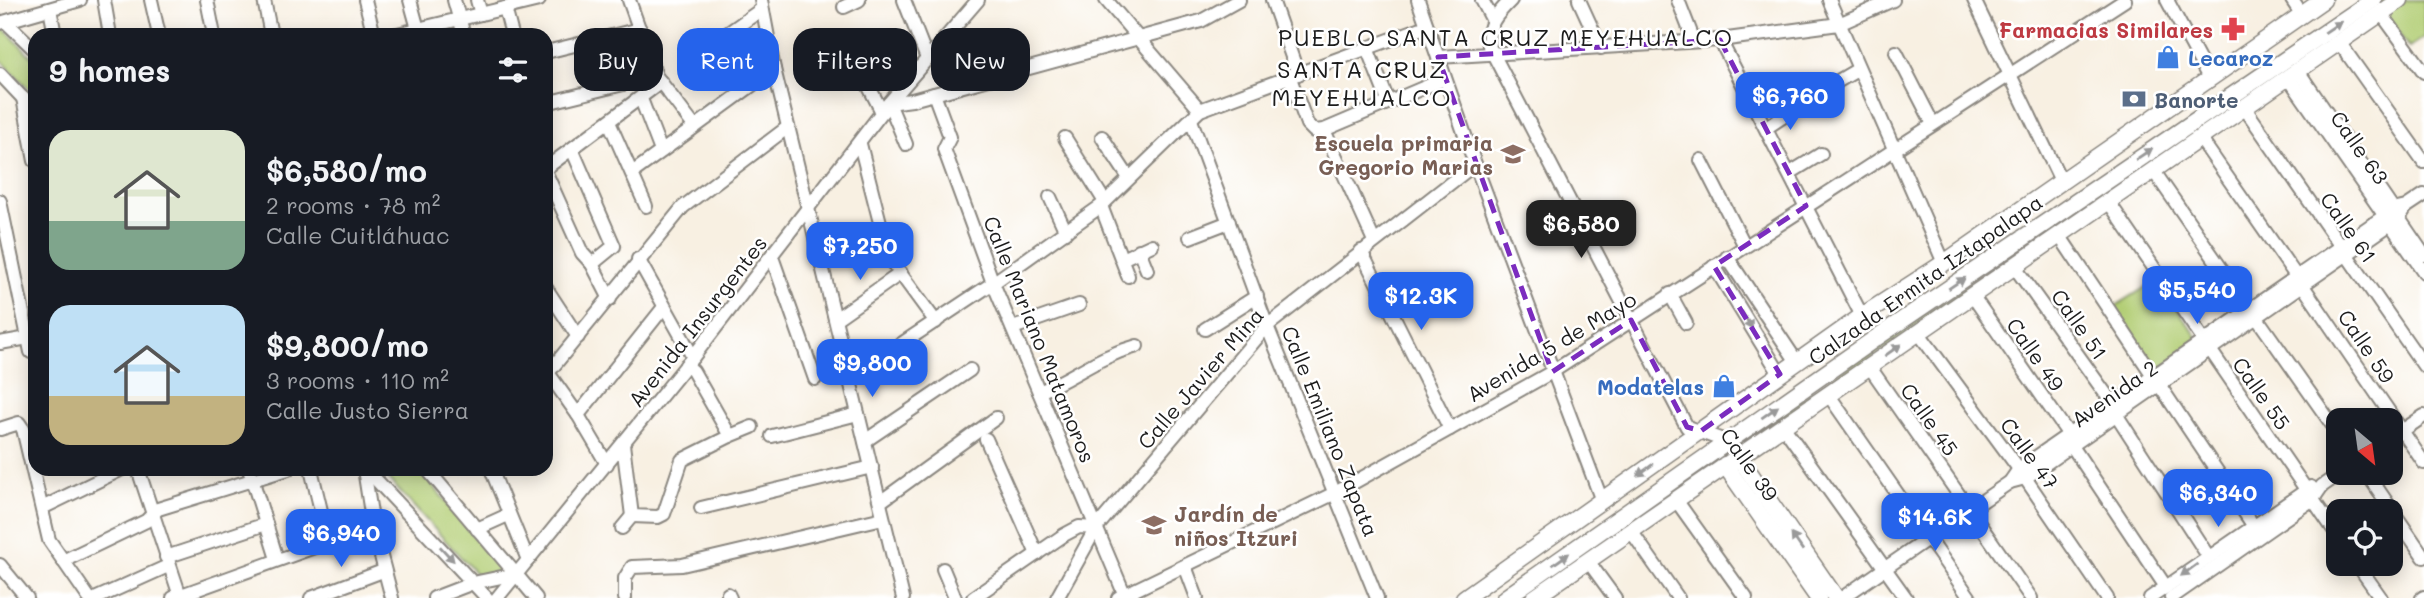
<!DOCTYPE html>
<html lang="en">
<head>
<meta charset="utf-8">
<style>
  body { margin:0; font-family:Mali,sans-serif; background:#242831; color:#f1f3f6; height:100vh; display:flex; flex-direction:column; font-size:26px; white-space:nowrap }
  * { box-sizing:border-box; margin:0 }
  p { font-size:23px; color:#9ea1a6 }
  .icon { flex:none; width:38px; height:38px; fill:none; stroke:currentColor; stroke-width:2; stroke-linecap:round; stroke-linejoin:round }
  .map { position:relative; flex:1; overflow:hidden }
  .sheet { position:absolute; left:28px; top:28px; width:525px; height:448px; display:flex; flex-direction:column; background:#171b24; border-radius:21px; box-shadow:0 4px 18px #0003 }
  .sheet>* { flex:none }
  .top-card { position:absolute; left:574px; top:28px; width:665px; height:63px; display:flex; gap:14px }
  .needle { width:46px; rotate:151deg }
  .tools { position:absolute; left:2326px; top:408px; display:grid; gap:14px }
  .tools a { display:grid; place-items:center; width:77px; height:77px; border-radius:14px; background:#171b24; box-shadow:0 4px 18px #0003; font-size:35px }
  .price { position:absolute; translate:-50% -60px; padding:0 16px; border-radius:14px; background:#2563eb; color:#fff; font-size:23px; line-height:46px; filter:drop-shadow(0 2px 4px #0008) }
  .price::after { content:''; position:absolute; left:50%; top:42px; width:21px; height:16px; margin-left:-10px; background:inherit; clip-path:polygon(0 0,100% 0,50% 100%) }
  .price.active { background:#222; color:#fff }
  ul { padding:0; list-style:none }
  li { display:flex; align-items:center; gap:21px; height:175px; padding:0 21px }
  li span { display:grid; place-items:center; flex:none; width:196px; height:140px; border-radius:21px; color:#555 }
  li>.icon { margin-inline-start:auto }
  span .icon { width:84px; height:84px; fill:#fffc; stroke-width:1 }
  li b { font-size:30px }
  h2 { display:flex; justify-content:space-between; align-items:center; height:84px; padding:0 21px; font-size:30px }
  .pill { padding:0 24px; border-radius:21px; background:#171b24; box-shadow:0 4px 18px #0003; font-size:24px; line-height:63px }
  .pill.active { background:#2563eb; color:#fff }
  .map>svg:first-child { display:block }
  .green { fill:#b2ce74; stroke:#677548; stroke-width:2 }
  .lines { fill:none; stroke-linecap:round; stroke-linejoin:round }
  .minor-casing { stroke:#8a867f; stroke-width:16 }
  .major-casing { stroke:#8a867f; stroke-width:19 }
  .minor { stroke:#fff; stroke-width:12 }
  .major { stroke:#fff; stroke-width:16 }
  .oneway { fill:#999 }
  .marked { fill:none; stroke:#7b2cbf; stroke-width:5; stroke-dasharray:14 9; stroke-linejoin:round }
  .labels { text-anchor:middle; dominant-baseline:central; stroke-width:5; stroke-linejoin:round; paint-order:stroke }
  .health-label { font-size:21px; font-weight:bold; fill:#be3a42; stroke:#fff; text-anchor:end }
  .shop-label { font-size:21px; font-weight:bold; fill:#366cbe; stroke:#fff; text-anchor:start }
  .service-label { font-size:21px; font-weight:bold; fill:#4e5e75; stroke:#fff; text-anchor:start }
  .education-label { font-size:21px; font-weight:bold; fill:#785e54; stroke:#fff; text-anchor:end }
  .street-label { font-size:21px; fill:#1c1c1c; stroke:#fff }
  .neighbourhood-label { font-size:23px; letter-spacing:2px; fill:#1c1c1c; stroke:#fff }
  .quarter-label { font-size:24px; letter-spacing:2px; fill:#1c1c1c; stroke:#fff }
</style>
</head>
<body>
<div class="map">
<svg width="2424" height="598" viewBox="0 0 2424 598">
  <rect width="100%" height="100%" fill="#fff"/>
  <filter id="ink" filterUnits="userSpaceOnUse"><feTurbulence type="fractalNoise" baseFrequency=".0143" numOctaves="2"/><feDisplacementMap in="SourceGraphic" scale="14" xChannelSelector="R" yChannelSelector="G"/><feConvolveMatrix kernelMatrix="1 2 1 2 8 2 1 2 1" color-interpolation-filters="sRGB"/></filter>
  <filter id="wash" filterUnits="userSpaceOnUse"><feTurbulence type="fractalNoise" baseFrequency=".00686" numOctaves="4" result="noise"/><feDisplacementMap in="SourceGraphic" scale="28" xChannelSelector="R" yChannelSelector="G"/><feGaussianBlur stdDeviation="1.57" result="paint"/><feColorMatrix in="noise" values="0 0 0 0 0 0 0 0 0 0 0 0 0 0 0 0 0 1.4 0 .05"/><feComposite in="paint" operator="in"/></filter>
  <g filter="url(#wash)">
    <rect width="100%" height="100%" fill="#f8f0e2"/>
    <!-- green -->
    <g class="green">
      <path d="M2380,0H2391L1523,598H1513Z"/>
      <path d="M2405,0H2424V37L2409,48L2384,13Z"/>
      <path d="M3,28L35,60V95L0,59V29Z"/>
      <path d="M2157,280L2200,341L2156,372L2111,309Z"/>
      <path d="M379,469H419L504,571L479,577Z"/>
    </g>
  </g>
  <g filter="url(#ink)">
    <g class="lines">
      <!-- minor casing -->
      <g class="minor-casing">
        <g id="minor">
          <path d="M104,0L110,35"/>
          <path d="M151,0L159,35"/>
          <path d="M207,0L214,35"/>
          <path d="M264,0L271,35"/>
          <path d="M365,0L374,35"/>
          <path d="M410,0L418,29"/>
          <path d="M454,0L464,35"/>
          <path d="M477,0L481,14"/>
          <path d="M629,0L656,76L694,126"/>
          <path d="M761,0L774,69L903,598"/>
          <path d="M904,0L926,56"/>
          <path d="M1106,0L1200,110"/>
          <path d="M1272,0L1298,74"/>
          <path d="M1418,0L1475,164L1602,501"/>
          <path d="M1482,0L1492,19"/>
          <path d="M1511,0C1497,14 1486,25 1489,46L1687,427L1728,442L1738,456"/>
          <path d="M1579,0L1601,48"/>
          <path d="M1678,0L1694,41"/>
          <path d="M1829,0L1944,263"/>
          <path d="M1974,0L2061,181"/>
          <path d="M2167,0L2210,80"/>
          <path d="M2292,0L2302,15"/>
          <path d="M844,7L859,0"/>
          <path d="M505,8L512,35"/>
          <path d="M50,9L55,35"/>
          <path d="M2381,13L2424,72"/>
          <path d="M6,22L35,50"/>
          <path d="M0,23L80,0"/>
          <path d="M393,35L539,0"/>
          <path d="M1720,40L1862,316"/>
          <path d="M2339,42L2424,162"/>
          <path d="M1367,48L1388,101"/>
          <path d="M546,52L640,29"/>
          <path d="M1896,52L1932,122"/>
          <path d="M697,55L762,9"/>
          <path d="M1438,57L1720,40L1839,24L1893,0"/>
          <path d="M2298,71L2424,255"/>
          <path d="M0,74L35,111"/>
          <path d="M2288,77L2424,272"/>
          <path d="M1290,78L1307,124L1314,131L1324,130L1374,241"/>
          <path d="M866,81L882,112"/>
          <path d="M934,94L950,137L944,149L993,283L1126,598"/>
          <path d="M1816,94L1857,70"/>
          <path d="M23,98L35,161"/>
          <path d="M641,99L661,151"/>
          <path d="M546,103L656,76"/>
          <path d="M2244,107L2424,366"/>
          <path d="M1191,120L1267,326L1377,598"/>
          <path d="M609,122L646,206"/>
          <path d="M1766,128L1796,108"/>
          <path d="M1324,130L1444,79"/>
          <path d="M1102,137L1129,178"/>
          <path d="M1065,138L1105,202"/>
          <path d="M2200,138L2296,276"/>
          <path d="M860,144L889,258L936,322"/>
          <path d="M906,144L889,103L912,100L1201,21L1239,0"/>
          <path d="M572,149L614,246L592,264"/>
          <path d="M1701,160L1745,246"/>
          <path d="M546,168L661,82"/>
          <path d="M2153,170L2250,310"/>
          <path d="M546,173L582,253L592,264L610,299"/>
          <path d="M632,173L774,69"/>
          <path d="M1790,173L1821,154"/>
          <path d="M1050,197L1066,232"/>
          <path d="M0,201L31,352"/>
          <path d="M2108,201L2338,536"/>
          <path d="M1101,206L1128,276"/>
          <path d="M2059,235L2253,525"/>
          <path d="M1190,237L1229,222"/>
          <path d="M1139,250L1147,270"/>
          <path d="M1361,251L1450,429"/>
          <path d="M772,257L815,379"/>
          <path d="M1727,257L1797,362"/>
          <path d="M638,259L693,357"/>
          <path d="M1122,259L1152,245"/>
          <path d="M1714,266L1780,374"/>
          <path d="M2014,266L2113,404"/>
          <path d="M2303,286L2424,463"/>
          <path d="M546,288L578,337"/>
          <path d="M1670,294L1686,323"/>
          <path d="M1972,295L2069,435"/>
          <path d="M837,318L901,273"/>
          <path d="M2257,318L2338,433"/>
          <path d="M1013,328L1079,305"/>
          <path d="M1205,329L1257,296"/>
          <path d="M1918,332L2019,469L2107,598"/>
          <path d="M0,343L28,338"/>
          <path d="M1869,366L2031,598"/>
          <path d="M546,370L578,415L607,464"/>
          <path d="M548,373L683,207L788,127"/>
          <path d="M850,378L993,283L1101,206L1200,110L1427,26"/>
          <path d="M1039,392C1077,376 1096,357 1137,346"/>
          <path d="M1828,394L1970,598"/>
          <path d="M2116,414L2208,556"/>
          <path d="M578,415L664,307"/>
          <path d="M1783,426L1906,598"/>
          <path d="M0,429L19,423L23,429"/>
          <path d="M23,429L49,540L89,598"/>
          <path d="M730,436L752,427"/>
          <path d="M772,436L858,414"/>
          <path d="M986,439L1037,554"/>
          <path d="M2390,439L2424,416"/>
          <path d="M865,441L970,370"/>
          <path d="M623,444L632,516L658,517L664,514L682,460L730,436L693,371L686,365"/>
          <path d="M2072,446L2166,587"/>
          <path d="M138,469L180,596"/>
          <path d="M249,469L277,559"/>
          <path d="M311,469L328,540"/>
          <path d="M364,469L373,526L392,598"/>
          <path d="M366,469L487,598"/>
          <path d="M427,469L536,598"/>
          <path d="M491,469L528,560"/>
          <path d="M2366,472L2424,557"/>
          <path d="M2010,482L2025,478L2399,218L2406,207"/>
          <path d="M1676,500L1746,598"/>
          <path d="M880,502L996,418"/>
          <path d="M42,508L122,469"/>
          <path d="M701,508L872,467"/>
          <path d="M622,528L632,516"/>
          <path d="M477,529L508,515"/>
          <path d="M1631,531L1678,598"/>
          <path d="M166,557L266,524"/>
          <path d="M63,561L146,521L158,509L288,469"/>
          <path d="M1588,561L1615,598"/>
          <path d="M2357,564L2381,598"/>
          <path d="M0,565L27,598"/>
          <path d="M1185,566L1197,598"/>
          <path d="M943,569L955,598"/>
          <path d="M728,594L730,598"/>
          <path d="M97,598L168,566"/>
          <path d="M173,598L373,526"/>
          <path d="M311,598L383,571"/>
          <path d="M434,598L473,583L516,574"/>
          <path d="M497,598L693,357L889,103L978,0"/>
          <path d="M625,598V578L632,567L682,565L883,518"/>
          <path d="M973,598L1064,535L1079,527L1096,528"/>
          <path d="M1057,598L1096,528L1267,326L1475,164"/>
          <path d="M1118,598L1335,493L1552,372L2125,0"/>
          <path d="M1842,598L2010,482L2019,469L2393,210L2406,207L2424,195"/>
          <path d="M2150,598L2311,487"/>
          <path d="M2171,598L2313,499L2322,486L2342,472"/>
          <path d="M2422,598L2424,597"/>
        </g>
      </g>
      <!-- major casing -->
      <g class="major-casing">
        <g id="major">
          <path d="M1738,456L1836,598"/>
          <path d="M1725,465L1818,598"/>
          <path d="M1464,598L1862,316L1944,263L2323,0"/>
          <path d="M1505,598L1873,340L2373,0"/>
          <path d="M1534,598L2400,0"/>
        </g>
      </g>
      <!-- minor -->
      <use href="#minor" class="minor"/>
      <!-- major -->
      <use href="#major" class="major"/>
    </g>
    <!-- one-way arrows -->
    <defs><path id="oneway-solid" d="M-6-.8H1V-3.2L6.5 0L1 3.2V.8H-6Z" transform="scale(1.75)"/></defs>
    <g class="oneway">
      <use href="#oneway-solid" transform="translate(2333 27) rotate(-34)"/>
      <use href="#oneway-solid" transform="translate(2144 154) rotate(-34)"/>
      <use href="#oneway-solid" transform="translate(1957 283) rotate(-34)"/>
      <use href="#oneway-solid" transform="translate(1747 320) rotate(58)"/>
      <use href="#oneway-solid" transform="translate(1893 350) rotate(-35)"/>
      <use href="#oneway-solid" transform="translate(1770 412) rotate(-35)"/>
      <use href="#oneway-solid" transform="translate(1645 470) rotate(144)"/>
      <use href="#oneway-solid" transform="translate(1797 542) rotate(-125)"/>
      <use href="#oneway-solid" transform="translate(447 554) rotate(47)"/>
      <use href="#oneway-solid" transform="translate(1561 559) rotate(-35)"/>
      <use href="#oneway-solid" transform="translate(2189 570) rotate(144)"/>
    </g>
  </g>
  <!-- marked area -->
  <path class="marked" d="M1720,40L1806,206L1714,266L1780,374L1701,431L1687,427L1631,320L1552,372L1438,57Z"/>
  <!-- icons -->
  <defs>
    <g id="pharmacy-bare" transform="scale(1.89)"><path d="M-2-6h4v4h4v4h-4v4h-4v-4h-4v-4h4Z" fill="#e0444e" stroke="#fff" stroke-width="2.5" paint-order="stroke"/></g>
    <g id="shop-bare" transform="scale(1.89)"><path d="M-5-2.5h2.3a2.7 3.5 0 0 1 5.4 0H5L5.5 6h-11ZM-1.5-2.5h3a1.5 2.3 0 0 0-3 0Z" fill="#3f7fe0" stroke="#fff" stroke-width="2.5" paint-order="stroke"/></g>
    <g id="bank-bare" transform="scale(1.89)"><path d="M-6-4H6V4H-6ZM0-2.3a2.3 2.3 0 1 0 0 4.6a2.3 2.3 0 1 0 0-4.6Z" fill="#5c6f8a" stroke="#fff" stroke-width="2.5" paint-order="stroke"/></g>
    <g id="school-bare" transform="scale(1.89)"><path d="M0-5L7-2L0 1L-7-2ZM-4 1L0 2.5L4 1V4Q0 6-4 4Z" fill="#8d6e63" stroke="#fff" stroke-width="2.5" paint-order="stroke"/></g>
  </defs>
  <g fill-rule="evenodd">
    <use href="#pharmacy-bare" x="2233" y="29"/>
    <use href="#shop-bare" x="2168" y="57"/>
    <use href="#bank-bare" x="2134" y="99"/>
    <use href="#school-bare" x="1513" y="154"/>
    <use href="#shop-bare" x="1724" y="386"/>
    <use href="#school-bare" x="1154" y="525"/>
  </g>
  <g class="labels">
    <!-- health labels -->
    <g class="health-label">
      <text x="2213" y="29">Farmacias Similares</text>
    </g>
    <!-- shop labels -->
    <g class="shop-label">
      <text x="2188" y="57">Lecaroz</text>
      <text x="1704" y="386" text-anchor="end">Modatelas</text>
    </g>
    <!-- service labels -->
    <g class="service-label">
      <text x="2154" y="99">Banorte</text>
    </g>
    <!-- education labels -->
    <g class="education-label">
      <text x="1493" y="142">Escuela primaria<tspan x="1493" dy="24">Gregorio Marias</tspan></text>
      <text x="1174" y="513" text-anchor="start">Jardín de<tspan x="1174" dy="24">niños Itzuri</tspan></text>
    </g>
    <!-- street labels -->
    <g class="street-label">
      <text transform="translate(2360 147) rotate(55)">Calle 63</text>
      <text transform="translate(2349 227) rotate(55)">Calle 61</text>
      <text transform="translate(1925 279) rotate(-35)">Calzada Ermita Iztapalapa</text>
      <text transform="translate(697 321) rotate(-52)">Avenida Insurgentes</text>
      <text transform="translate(2080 324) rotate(55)">Calle 51</text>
      <text transform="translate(1040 339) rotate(68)">Calle Mariano Matamoros</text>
      <text transform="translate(1551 346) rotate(-31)">Avenida 5 de Mayo</text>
      <text transform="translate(2367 346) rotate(56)">Calle 59</text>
      <text transform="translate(2036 354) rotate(55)">Calle 49</text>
      <text transform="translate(1200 378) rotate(-49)">Calle Javier Mina</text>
      <text transform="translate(2114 393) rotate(-35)">Avenida 2</text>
      <text transform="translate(2262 393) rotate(55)">Calle 55</text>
      <text transform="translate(1930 419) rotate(55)">Calle 45</text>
      <text transform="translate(1331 431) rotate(68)">Calle Emiliano Zapata</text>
      <text transform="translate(2030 453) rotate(54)">Calle 47</text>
      <text transform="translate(1750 464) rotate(55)">Calle 39</text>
    </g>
    <!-- neighbourhood labels -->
    <g class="neighbourhood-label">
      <text x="1506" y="37">PUEBLO SANTA CRUZ MEYEHUALCO</text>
    </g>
    <!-- quarter labels -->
    <g class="quarter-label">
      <text x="1362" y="68">SANTA CRUZ<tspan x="1362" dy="28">MEYEHUALCO</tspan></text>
    </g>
  </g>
</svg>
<div class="tools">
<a><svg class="needle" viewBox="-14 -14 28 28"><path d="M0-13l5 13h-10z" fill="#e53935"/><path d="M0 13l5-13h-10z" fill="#9ea1a6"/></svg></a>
<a><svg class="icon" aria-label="locate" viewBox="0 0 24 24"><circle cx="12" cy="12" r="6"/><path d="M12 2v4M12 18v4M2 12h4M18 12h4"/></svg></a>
</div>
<b class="price" style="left:1790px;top:132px">$6,760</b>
<b class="price active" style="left:1581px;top:260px">$6,580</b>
<b class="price" style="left:860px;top:282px">$7,250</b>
<b class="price" style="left:2197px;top:326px">$5,540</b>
<b class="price" style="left:1421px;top:332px">$12.3K</b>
<b class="price" style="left:872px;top:399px">$9,800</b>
<b class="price" style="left:2218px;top:529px">$6,340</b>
<b class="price" style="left:1935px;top:553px">$14.6K</b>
<b class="price" style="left:341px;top:569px">$6,940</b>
<div class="top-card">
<a class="pill">Buy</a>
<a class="pill active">Rent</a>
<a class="pill">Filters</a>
<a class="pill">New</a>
</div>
<section class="sheet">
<h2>9 homes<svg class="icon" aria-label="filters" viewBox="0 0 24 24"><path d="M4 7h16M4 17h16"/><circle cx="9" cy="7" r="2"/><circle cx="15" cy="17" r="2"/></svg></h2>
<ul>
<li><span style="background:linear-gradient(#dfe7d0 65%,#7fa58c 0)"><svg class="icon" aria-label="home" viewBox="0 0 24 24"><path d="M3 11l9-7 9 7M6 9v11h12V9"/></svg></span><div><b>$6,580/mo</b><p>2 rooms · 78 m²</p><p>Calle Cuitláhuac</p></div></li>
<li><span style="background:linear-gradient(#bfe0f5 65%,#c2b280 0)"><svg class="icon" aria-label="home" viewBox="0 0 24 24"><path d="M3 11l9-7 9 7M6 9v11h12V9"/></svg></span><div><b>$9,800/mo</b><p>3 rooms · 110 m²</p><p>Calle Justo Sierra</p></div></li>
</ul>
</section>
</div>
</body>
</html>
